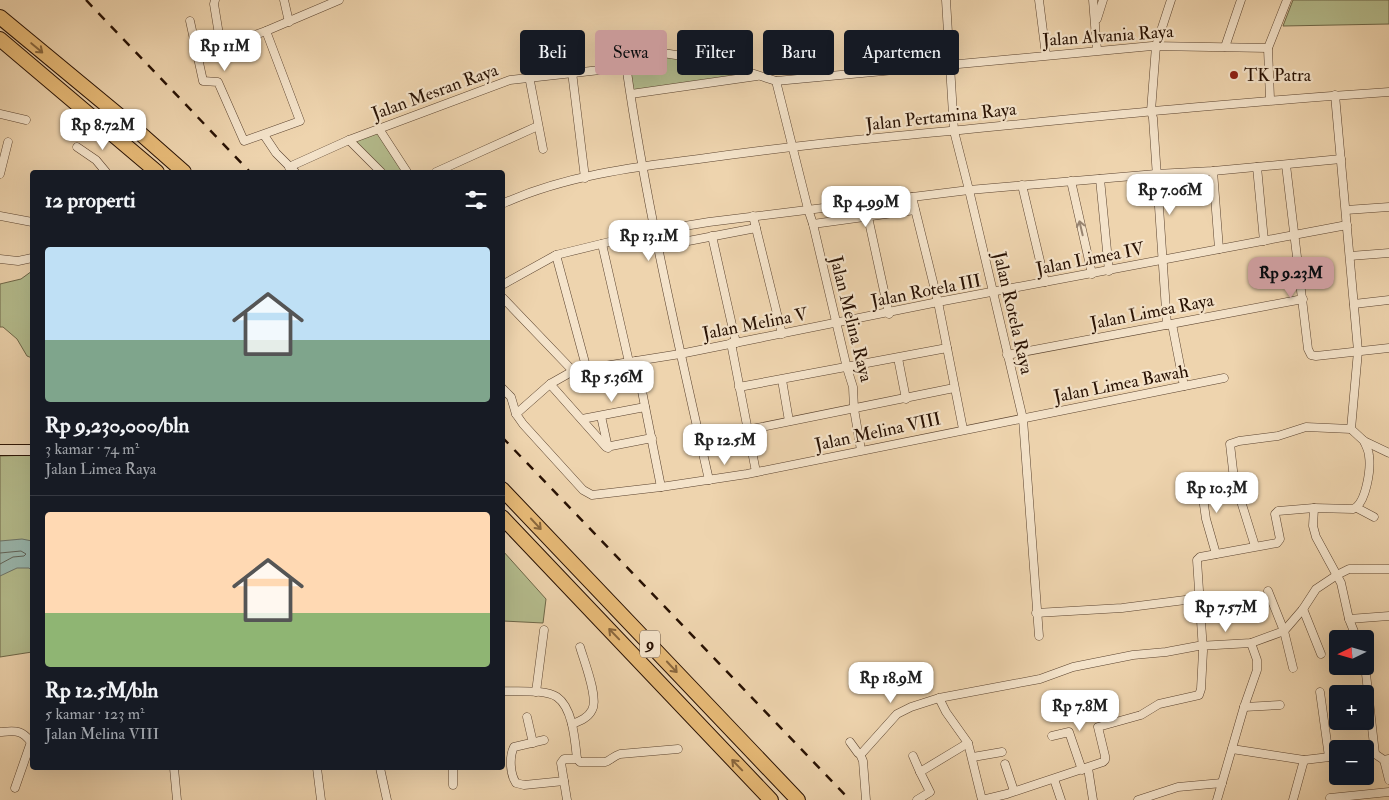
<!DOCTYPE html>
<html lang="id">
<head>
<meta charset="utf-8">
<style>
  body { margin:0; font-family:"IM FELL Double Pica",serif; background:#242831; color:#f1f3f6; height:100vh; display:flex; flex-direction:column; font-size:19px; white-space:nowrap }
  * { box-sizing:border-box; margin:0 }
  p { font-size:16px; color:#9ea1a6 }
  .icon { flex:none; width:28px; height:28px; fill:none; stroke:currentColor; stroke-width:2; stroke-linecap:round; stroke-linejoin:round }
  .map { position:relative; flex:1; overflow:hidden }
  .drawer { position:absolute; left:30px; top:170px; width:475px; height:600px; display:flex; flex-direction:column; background:#171b24; border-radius:5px; box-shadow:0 5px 20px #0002 }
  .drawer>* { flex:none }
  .top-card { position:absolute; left:520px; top:30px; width:475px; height:45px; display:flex; gap:10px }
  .needle { width:32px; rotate:265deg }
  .tools { position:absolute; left:1329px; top:630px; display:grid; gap:10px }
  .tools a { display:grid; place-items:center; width:45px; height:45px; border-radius:5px; background:#171b24; box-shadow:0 5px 20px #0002; font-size:25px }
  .price { position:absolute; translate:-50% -42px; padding:0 11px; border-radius:10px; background:#fff; color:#222; font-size:16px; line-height:32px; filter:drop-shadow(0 1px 2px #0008) }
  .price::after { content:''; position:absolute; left:50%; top:30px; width:15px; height:11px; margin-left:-8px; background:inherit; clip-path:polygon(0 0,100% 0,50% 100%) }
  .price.selected { background:#c59692; color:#111 }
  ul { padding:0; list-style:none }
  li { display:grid; align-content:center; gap:10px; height:265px; padding:0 15px }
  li+li { border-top:1px solid #363941 }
  li span { display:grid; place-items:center; height:155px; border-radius:5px; color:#555 }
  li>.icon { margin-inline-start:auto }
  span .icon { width:90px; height:90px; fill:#fffc; stroke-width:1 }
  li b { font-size:21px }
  h2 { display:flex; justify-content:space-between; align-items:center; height:60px; padding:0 15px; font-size:21px }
  .pill { padding:0 18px; border-radius:5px; background:#171b24; box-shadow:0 5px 20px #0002; font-size:18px; line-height:45px }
  .pill.selected { background:#c59692; color:#111 }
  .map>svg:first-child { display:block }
  .green { fill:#b5bd8e; stroke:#6e6748 }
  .water { fill:#9ab8af; stroke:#6c756a }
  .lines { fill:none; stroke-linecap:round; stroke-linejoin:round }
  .shore { stroke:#616459; stroke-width:1 }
  .street-casing { stroke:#5a422e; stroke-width:9 }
  .secondary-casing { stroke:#281103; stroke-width:12 }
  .highway-casing { stroke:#281103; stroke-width:16 }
  .street { stroke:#f4e3ca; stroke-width:8 }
  .secondary { stroke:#f4e3ca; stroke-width:10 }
  .highway { stroke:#e7ba77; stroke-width:14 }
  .rail { stroke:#281103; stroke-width:2.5; stroke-dasharray:9 9; stroke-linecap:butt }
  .oneway { stroke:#88663d }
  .oneway2 { stroke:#988470 }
  .poi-dot { fill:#8f2418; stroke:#f4e3ca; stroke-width:2 }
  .labels { text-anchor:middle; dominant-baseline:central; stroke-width:4.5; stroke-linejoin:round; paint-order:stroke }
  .shield { fill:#f4e3ca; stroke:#65503f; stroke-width:1 }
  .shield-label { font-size:16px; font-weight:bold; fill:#281103 }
  .street-label { font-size:18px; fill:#281103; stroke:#f4e3ca }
  .poi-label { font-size:18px; fill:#281103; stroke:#f4e3ca; text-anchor:start }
</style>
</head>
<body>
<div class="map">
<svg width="1389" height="800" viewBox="0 0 1389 800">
  <rect width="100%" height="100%" fill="#eed4ae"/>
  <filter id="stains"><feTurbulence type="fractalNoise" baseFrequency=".004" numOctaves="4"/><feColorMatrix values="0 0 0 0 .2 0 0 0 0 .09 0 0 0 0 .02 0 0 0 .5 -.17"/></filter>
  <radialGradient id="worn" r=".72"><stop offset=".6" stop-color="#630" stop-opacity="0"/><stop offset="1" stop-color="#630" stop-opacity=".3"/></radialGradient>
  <!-- green -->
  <g class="green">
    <path d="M1293,0H1389V24L1283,26Z"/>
    <path d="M654,53H663L760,75L631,94L629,64Z"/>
    <path d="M378,131L404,172H384L352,140Z"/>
    <path d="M32,271V358L27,356L17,339L3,327H0V284L21,279Z"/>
    <path d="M32,455V652L0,657V456Z"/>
    <path d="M503,551L546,599L543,623L503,621Z"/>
  </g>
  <!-- water -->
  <path class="water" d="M22,539L32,541V571L29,568H17L0,576V541Z"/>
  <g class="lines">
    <!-- shore -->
    <path class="shore" d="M0,553L21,551L26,554L24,556L13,557L0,564"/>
    <!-- street casing -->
    <g class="street-casing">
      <g id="street">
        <path d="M215,0L214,4L221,47L266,31L339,0"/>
        <path d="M284,0L289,22"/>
        <path d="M946,0L954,131L969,190L1023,419L1039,636"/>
        <path d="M1039,0L1046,55"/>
        <path d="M1093,0L1097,50"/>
        <path d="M1097,19L1103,0"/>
        <path d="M190,21L203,81L218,82L244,141L300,121L266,31"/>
        <path d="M1225,47L1241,0"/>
        <path d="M626,65C646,205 678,342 709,480"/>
        <path d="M572,72L585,178"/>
        <path d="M529,76L543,149"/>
        <path d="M776,81L808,209L813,224L847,368L853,387L854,409L861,450"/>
        <path d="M631,94L757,76"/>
        <path d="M1335,95L1358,351L1351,429L1364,441L1389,453"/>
        <path d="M1270,99L1268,48L1287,0"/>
        <path d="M0,114L26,120"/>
        <path d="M379,129L407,172"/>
        <path d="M264,135L276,153L295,172"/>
        <path d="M349,140L381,172"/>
        <path d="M77,147L96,160L106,172"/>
        <path d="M1286,165L1308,349L1311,355L1316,356L1389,348"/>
        <path d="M289,167L349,140L510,80L618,68L645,54L663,53L714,61L776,81L1152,46L1268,48"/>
        <path d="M1257,167L1264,241"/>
        <path d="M1213,171L1219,249"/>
        <path d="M436,172L538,126"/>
        <path d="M0,174L8,142"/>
        <path d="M1100,179L1109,271"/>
        <path d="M1071,181L1092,274"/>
        <path d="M1022,185L1045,282"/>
        <path d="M912,197L938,302L963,429"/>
        <path d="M502,204C563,176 633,167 699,159C762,150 824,143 887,137C1054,121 1221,103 1389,92"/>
        <path d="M1346,210L1389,207"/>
        <path d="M0,216L32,222"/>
        <path d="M753,216L782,334"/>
        <path d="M868,217L889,314"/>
        <path d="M813,224L915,210"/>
        <path d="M712,236L736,343"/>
        <path d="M602,244L629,362"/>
        <path d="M657,247L756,228"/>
        <path d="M556,255L587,370"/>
        <path d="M1350,256L1389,253"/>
        <path d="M0,259L18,261L32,258"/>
        <path d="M502,285L556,255L654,231L709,222L969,190L1156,174L1213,171L1341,159"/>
        <path d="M502,297L573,371"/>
        <path d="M1354,304L1389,300"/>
        <path d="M1172,324L1184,386"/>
        <path d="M1167,325L1153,118L1151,111L1156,46L1171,0"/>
        <path d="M731,343L756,472"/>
        <path d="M1007,355L1303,299"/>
        <path d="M898,358L906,399"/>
        <path d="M636,361L661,487"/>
        <path d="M782,380L789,421"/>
        <path d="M550,384L606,447L652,438"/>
        <path d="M739,387L947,348"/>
        <path d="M502,388L511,397L516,414L523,424L583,490L592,495L661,487L747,474L1224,378"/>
        <path d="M516,414L550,384L573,371L680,354L938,302L1347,225"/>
        <path d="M601,416L608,448"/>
        <path d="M582,419L645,407"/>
        <path d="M747,430L954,388"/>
        <path d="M1200,477L1206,519L1216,554"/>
        <path d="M1314,508L1313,526L1316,537L1341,583L1349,619L1357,639"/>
        <path d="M1357,508L1374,517"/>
        <path d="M1255,546L1234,479L1230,444L1239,441L1278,436L1306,427L1351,429"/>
        <path d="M1268,591L1284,631L1293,668"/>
        <path d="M1303,609L1321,654"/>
        <path d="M1036,613L1122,608L1201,598"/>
        <path d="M1349,619L1389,616"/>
        <path d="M1365,665L1375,754"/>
        <path d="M502,691C517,692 545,689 557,697C573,708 575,741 577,759"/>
        <path d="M536,692L544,630"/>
        <path d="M1320,692L1329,757"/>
        <path d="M939,698L946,712L968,743L982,800"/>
        <path d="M1244,707L1280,705"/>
        <path d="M527,717L533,743"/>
        <path d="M572,724C580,721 588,718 592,710C599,698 584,661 580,647"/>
        <path d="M0,732C15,731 21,729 31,742H32"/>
        <path d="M1052,736L1069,732L1082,770"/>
        <path d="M544,740L514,747C509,757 510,774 516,783L524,785L564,781"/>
        <path d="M850,742L858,753H862L897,714L911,707L939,698L1040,679L1073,667L1133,655L1166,652L1198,646L1251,643L1284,631L1303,609L1316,589L1337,575L1349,569H1389"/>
        <path d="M1232,749L1304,760L1338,756"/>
        <path d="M860,754L863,761L866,800"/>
        <path d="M1365,755L1375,754L1384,760L1389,759"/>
        <path d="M913,756L920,772"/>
        <path d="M973,757L1002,752"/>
        <path d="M1384,760L1389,780"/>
        <path d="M1005,764L1014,791"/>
        <path d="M174,768L177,800"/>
        <path d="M317,768L321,800"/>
        <path d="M380,768L387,800"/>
        <path d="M1088,768L1093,800"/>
        <path d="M1054,779L1061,800"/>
        <path d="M453,785V768"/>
        <path d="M15,788L31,742"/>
        <path d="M1330,798L1389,792"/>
        <path d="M567,800L561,763L564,759H577L580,762H605C610,761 613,756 620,754L678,749"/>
        <path d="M917,800L930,792L920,772L968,743"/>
        <path d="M982,800L1007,794L1103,762L1105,760V756L1098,727L1141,715L1159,704L1199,695L1201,689L1203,651L1197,560L1200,557L1277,543L1280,539L1275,514L1278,511L1314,508L1353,509C1366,504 1371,469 1369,456C1369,451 1366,446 1364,441"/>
        <path d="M1138,800L1178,787L1222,783"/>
        <path d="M1217,800L1244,707L1257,670V660L1251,643"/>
        <path d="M1293,800L1304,760"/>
      </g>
    </g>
    <!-- secondary casing -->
    <g class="secondary-casing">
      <path id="secondary" d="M0,450H32"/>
    </g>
    <!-- highway casing -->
    <g class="highway-casing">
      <g id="highway">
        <path d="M0,17L133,127L184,172"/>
        <path d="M0,39L157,172"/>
        <path d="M502,489L798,800"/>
        <path d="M502,517L771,800"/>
      </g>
    </g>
    <!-- street -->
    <use href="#street" class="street"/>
    <!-- secondary -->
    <use href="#secondary" class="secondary"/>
    <!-- highway -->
    <use href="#highway" class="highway"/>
    <!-- rail -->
    <g class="rail">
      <path d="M86,0L250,172"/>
      <path d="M502,437L850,800"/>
    </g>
  </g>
  <!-- one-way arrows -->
  <defs><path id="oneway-shaft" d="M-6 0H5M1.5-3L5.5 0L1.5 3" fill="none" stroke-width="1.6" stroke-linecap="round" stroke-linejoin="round" transform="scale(1.25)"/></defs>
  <g class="oneway">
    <use href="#oneway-shaft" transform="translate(37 48) rotate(40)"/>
    <use href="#oneway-shaft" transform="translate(536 524) rotate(47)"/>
    <use href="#oneway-shaft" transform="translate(614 634) rotate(-134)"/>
    <use href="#oneway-shaft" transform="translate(672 667) rotate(47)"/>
    <use href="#oneway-shaft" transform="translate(737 765) rotate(-134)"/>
  </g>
  <use class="oneway2" href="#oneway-shaft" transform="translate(1081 228) rotate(-103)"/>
  <!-- markers -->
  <circle class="poi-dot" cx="1234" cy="75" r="5"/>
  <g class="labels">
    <!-- shield labels -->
    <rect class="shield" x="640" y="630.5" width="20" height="27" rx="4"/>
    <g class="shield-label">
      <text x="650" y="644">9</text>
    </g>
    <!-- street labels -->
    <g class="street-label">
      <text transform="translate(1108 36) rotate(-4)">Jalan Alvania Raya</text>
      <text transform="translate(435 92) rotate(-20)">Jalan Mesran Raya</text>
      <text transform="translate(941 117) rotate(-6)">Jalan Pertamina Raya</text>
      <text transform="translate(1090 259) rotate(-11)">Jalan Limea IV</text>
      <text transform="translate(926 291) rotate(-11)">Jalan Rotela III</text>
      <text transform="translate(1152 312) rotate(-11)">Jalan Limea Raya</text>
      <text transform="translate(1013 313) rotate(77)">Jalan Rotela Raya</text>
      <text transform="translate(851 319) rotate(76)">Jalan Melina Raya</text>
      <text transform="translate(755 324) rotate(-11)">Jalan Melina V</text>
      <text transform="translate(1121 384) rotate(-11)">Jalan Limea Bawah</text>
      <text transform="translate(878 432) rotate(-12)">Jalan Melina VIII</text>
    </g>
    <!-- poi labels -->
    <g class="poi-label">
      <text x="1244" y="75">TK Patra</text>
    </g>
  </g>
  <rect width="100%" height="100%" filter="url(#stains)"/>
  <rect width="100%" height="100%" fill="url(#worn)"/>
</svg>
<div class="tools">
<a><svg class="needle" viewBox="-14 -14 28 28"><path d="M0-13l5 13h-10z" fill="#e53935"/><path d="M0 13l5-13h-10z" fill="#9ea1a6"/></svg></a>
<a>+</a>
<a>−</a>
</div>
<b class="price" style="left:225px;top:72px">Rp 11M</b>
<b class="price" style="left:103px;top:151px">Rp 8.72M</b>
<b class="price" style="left:1170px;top:216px">Rp 7.06M</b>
<b class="price" style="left:866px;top:228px">Rp 4.99M</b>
<b class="price" style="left:649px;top:262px">Rp 13.1M</b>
<b class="price selected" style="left:1291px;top:299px">Rp 9.23M</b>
<b class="price" style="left:612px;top:403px">Rp 5.36M</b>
<b class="price" style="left:725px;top:466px">Rp 12.5M</b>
<b class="price" style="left:1217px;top:514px">Rp 10.3M</b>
<b class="price" style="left:1226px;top:633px">Rp 7.57M</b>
<b class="price" style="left:891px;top:704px">Rp 18.9M</b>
<b class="price" style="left:1080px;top:732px">Rp 7.8M</b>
<div class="top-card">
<a class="pill">Beli</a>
<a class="pill selected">Sewa</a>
<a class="pill">Filter</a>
<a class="pill">Baru</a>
<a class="pill">Apartemen</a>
</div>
<section class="drawer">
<h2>12 properti<svg class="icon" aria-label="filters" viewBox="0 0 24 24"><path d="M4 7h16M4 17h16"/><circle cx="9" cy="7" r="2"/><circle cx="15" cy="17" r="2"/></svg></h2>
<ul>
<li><span style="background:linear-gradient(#bfe0f5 60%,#7fa58c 0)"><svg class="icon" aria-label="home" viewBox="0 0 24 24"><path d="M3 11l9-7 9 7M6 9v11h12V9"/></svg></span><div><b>Rp 9,230,000/bln</b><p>3 kamar · 74 m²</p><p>Jalan Limea Raya</p></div></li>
<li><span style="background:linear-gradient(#ffd9b3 65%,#8fb573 0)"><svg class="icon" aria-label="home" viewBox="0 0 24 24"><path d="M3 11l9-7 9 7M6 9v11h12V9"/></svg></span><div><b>Rp 12.5M/bln</b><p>5 kamar · 123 m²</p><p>Jalan Melina VIII</p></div></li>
</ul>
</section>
</div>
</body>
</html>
